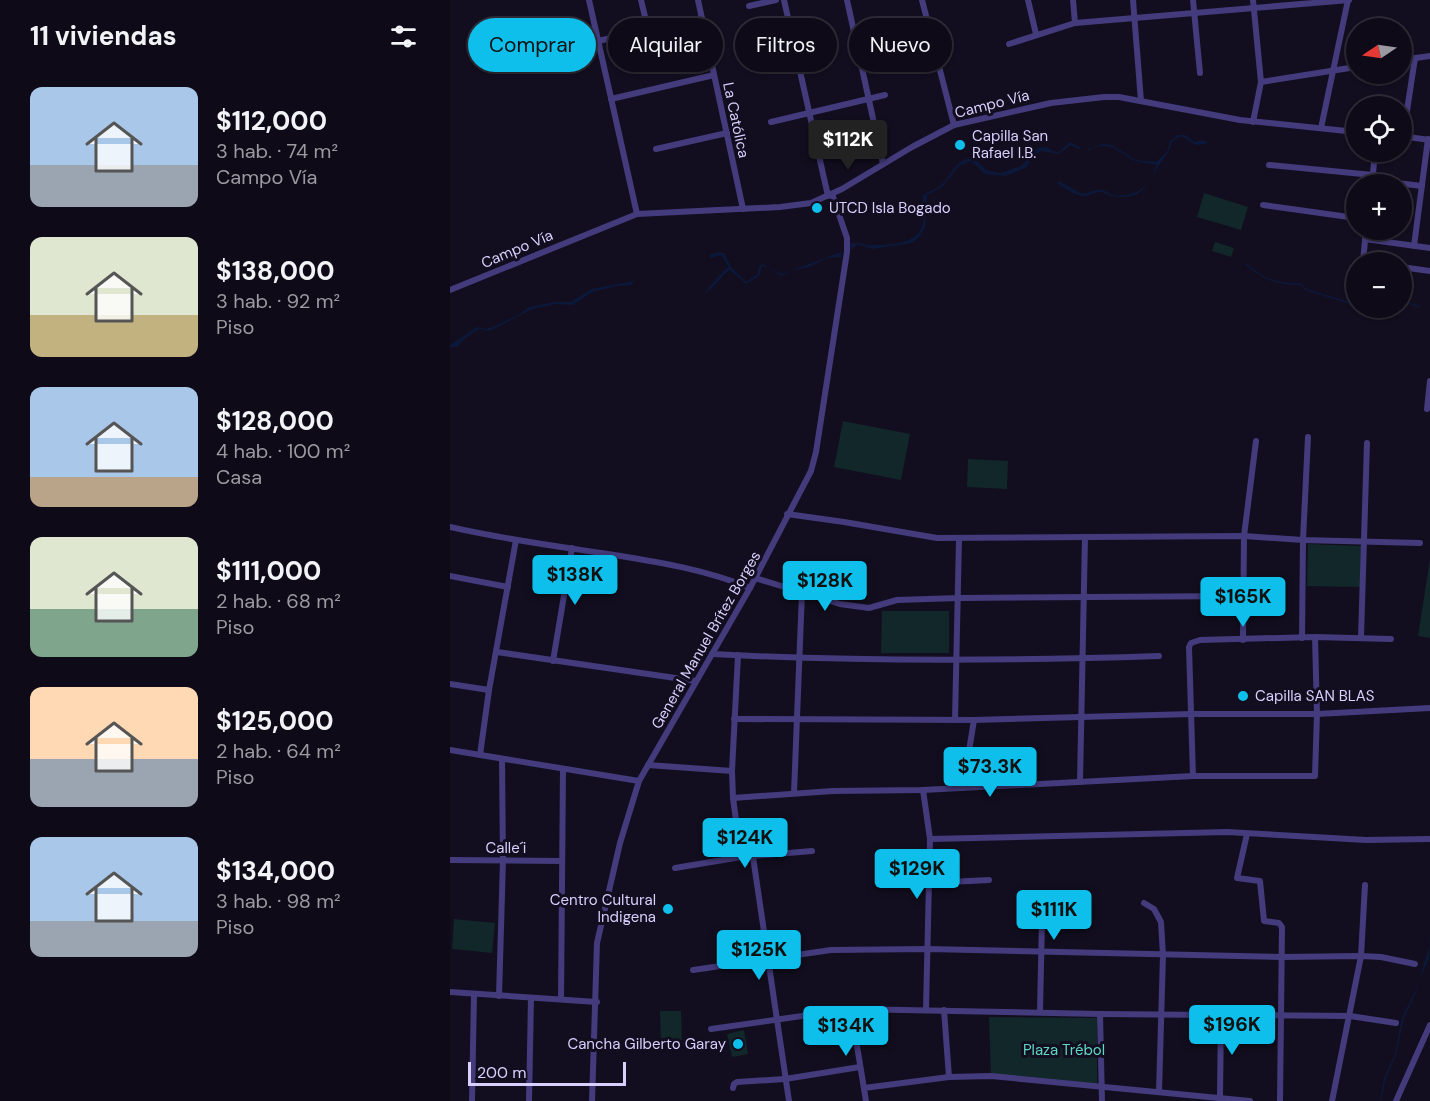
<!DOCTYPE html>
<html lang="es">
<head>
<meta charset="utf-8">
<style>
  body { margin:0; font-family:"DM Sans",sans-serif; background:#171320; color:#f1f3f6; height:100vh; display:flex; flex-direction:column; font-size:22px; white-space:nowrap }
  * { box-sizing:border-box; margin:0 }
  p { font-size:20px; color:#9b9aa1 }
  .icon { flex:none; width:33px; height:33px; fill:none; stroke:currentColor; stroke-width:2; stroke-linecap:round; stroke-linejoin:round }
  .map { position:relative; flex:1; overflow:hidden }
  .details { display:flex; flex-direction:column; background:#0e0a17; width:450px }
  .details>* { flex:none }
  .hud { position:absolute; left:18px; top:18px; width:570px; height:54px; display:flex; gap:12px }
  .needle { width:39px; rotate:257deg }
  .fabs { position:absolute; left:896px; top:18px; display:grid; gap:12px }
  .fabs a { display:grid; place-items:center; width:66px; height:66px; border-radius:50%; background:#0e0a17; box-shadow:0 2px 4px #0004,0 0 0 2px #2e2b36; font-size:30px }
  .scale { position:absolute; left:18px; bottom:15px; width:158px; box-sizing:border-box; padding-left:6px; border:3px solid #d8cffc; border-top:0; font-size:16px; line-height:21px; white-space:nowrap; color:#d8cffc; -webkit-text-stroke:4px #120e1f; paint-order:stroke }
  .price { position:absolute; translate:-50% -51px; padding:0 14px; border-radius:6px; background:#0dbfea; color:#111; font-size:20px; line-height:39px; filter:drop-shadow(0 2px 3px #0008) }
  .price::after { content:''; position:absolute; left:50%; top:36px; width:18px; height:14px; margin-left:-9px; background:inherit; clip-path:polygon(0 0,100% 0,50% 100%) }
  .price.on { background:#222; color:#fff }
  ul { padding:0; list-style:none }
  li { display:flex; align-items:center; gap:18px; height:150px; padding:0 30px }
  li span { display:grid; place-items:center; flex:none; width:168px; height:120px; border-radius:12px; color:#555 }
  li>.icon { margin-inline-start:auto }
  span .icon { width:72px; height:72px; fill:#fffc; stroke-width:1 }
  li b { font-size:26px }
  h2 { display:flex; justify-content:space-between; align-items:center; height:72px; padding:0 30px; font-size:26px }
  .chip { padding:0 21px; border-radius:27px; background:#0e0a17; box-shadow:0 2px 4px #0004,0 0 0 2px #2e2b36; font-size:21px; line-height:54px }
  .chip.on { background:#0dbfea; color:#111 }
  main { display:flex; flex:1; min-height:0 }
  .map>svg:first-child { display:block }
  .green { fill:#112729 }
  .water { fill:#0c183a }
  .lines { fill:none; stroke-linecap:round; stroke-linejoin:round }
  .stream { stroke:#0c183a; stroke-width:1.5 }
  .minor { stroke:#443b7c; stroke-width:6 }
  .poi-dot { fill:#0dbfea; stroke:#120e1f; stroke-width:2 }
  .labels { text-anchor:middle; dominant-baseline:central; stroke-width:6; stroke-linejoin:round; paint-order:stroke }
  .street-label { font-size:15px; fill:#d8cffc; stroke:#120e1f }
  .poi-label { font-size:15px; fill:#d8cffc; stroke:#120e1f; text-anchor:start }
  .park-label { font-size:15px; fill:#5fd8c5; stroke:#120e1f }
</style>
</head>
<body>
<main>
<section class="details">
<h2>11 viviendas<svg class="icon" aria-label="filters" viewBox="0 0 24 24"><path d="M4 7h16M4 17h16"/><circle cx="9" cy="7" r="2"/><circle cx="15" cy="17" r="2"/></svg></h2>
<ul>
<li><span style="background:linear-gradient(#a9c7e8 65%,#9aa5b1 0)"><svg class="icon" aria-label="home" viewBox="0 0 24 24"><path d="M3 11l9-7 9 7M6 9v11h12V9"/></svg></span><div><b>$112,000</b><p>3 hab. · 74 m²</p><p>Campo Vía</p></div></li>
<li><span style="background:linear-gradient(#dfe7d0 65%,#c2b280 0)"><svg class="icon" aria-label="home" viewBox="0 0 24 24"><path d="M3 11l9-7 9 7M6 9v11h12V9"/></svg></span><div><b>$138,000</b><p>3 hab. · 92 m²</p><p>Piso</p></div></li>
<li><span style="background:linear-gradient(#a9c7e8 75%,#b9a48a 0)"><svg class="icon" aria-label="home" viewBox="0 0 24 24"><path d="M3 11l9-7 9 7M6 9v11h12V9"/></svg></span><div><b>$128,000</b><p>4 hab. · 100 m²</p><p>Casa</p></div></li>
<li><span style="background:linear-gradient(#dfe7d0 60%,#7fa58c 0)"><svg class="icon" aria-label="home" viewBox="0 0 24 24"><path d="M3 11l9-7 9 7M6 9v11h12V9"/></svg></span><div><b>$111,000</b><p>2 hab. · 68 m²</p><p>Piso</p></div></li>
<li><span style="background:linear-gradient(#ffd9b3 60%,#9aa5b1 0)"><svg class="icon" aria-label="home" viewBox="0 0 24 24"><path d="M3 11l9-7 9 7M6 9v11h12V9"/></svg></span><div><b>$125,000</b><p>2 hab. · 64 m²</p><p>Piso</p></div></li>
<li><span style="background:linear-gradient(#a9c7e8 70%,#9aa5b1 0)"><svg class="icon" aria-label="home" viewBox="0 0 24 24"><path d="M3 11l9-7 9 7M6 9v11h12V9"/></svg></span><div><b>$134,000</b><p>3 hab. · 98 m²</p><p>Piso</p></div></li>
</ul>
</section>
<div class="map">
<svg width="980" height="1101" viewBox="0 0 980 1101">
  <rect width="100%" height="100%" fill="#120e1f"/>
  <!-- green -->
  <g class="green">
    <path d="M754,193L798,207L791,230L747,217Z"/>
    <path d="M765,242L784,248L781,257L762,251Z"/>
    <path d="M393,421L460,434L451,480L384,467Z"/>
    <path d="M518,459L558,461L557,489L517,487Z"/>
    <path d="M858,544L911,546L910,587L857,586Z"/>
    <path d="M980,559V638L968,636Z"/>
    <path d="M432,611H499V653H431Z"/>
    <path d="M4,919L45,923L42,953L2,949Z"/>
    <path d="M210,1011H231L232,1042L211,1043Z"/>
    <path d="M539,1017L647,1018V1085L541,1076Z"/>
    <path d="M294,1030L298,1054L282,1057L277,1034Z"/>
  </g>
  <!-- water -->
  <g class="water">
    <path d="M728,135H735L744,142L753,140L759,143L747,145C733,141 736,130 721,143C720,153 713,158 708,167C695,188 691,201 662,196C657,195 655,192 649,192C644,192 641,195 636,196C627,197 614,188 607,183L609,181L632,194C638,194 644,189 651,190C656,190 659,194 664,195C681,197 693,191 702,178C704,173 704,169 707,165L685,161L662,147L651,146L639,150L637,148L642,149L652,144L662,145L686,160L706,162L717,152L720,141Z"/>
    <path d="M620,142L632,148L628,149L621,145L609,154L591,151L582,157L577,167L556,176L535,174L521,161L509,166L492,187L477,195L475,227L470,236L462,243L422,249L408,244L401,250L400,244C410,241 414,246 423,245C445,245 473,244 474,215C474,209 472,203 473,196C478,190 485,191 490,186C503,175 503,159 524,158L536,170L550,173L571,166L588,148L597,147L602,151L609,152Z"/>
    <path d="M268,252L274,253L282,268L296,282L307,275L309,267L312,264L332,274L391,252V257L377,258L359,267L343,270L331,276L320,268L312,266L309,276L296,284L280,270C272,274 265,288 255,293C259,287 273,270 279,267L271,255L260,258V255Z"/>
    <path d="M184,281L182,285L167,286L142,292L123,305L106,304L82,309L40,331L29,329L14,339L7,347H0V345L27,327L35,329L43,327L70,314L79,307L105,302H121L141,289Z"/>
    <path d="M980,931L979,959L968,982L967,990L954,1018L946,1054L936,1078L931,1101H930L934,1078L945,1054L952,1017L966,990L979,947Z"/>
  </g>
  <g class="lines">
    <!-- stream -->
    <g class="stream">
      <path d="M971,146L973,147"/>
      <path d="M796,264C813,279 828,285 850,284L857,290L906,305"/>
      <path d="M951,300L969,307"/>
    </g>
    <!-- minor -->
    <g class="minor">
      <path d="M139,0L187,214"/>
      <path d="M191,0L198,29"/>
      <path d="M248,0L293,209"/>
      <path d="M334,0L378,196"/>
      <path d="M397,0L433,164"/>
      <path d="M472,0L504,125"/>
      <path d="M578,0L586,34"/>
      <path d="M623,0L625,23"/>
      <path d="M683,0L691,101"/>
      <path d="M743,0L750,73"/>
      <path d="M803,0L811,82L803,122"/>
      <path d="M299,6L326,0"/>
      <path d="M148,41L252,18"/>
      <path d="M559,44L625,23L899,0"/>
      <path d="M951,60L980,56"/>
      <path d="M811,82L906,67"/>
      <path d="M161,99L264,75"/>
      <path d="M321,122L435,95"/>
      <path d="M871,128L898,0"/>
      <path d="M951,136L980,140"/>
      <path d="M953,137L965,58"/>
      <path d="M206,149L277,133"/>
      <path d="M819,165L923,175"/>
      <path d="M922,180L972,186"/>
      <path d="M922,184L925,152"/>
      <path d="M813,205L906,218"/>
      <path d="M916,230L913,262H917"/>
      <path d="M915,239L980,248"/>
      <path d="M964,246L978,139"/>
      <path d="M951,267L980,271"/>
      <path d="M0,290L187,214L330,207L361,203L392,189L462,147L504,125L601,103L654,97H669L790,120L906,132"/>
      <path d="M977,409L980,381"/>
      <path d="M337,514L394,522L487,538L794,536L853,540L970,543"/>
      <path d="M0,527C52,539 105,546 158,554C207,562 254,569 300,588"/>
      <path d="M0,576L58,587"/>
      <path d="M305,578L390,604L419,608L447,600L509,598L794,596"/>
      <path d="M911,637L917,443"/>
      <path d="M852,638L853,540L858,437"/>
      <path d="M793,640L794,536L806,441"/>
      <path d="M47,652L246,681"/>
      <path d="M262,654C411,662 560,661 709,656"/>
      <path d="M288,655L282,771L283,798L291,857"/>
      <path d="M103,661L122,548"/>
      <path d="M0,684L39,690"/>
      <path d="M284,719L524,720L742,714H867L980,708"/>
      <path d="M505,720L509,539"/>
      <path d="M0,750L189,781"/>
      <path d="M30,755L39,690L66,540"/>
      <path d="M198,765L282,771"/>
      <path d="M743,776L739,647L741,643L750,640L865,637L941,639"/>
      <path d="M630,782L635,537"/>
      <path d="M513,788L524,720"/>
      <path d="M473,790L480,839L476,1009"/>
      <path d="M344,793L352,592"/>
      <path d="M283,798L383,791L473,790L743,776H865L867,714L865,637"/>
      <path d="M797,834L787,878L810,881L814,921L829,923L832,927L830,1101"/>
      <path d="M480,839L777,832L916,840L980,839"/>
      <path d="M303,857L339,1101"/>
      <path d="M0,860L111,861"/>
      <path d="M225,868L291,857L362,851"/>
      <path d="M480,883L539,880"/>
      <path d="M694,903L704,909L711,922L713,955L709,1092"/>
      <path d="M243,970L381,950L478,949L832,957L911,956L931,957L965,964"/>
      <path d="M0,992L147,1002"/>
      <path d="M49,996L53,860L52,760"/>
      <path d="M111,999L113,769"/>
      <path d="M401,1009L416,1101"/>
      <path d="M494,1010L499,1077"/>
      <path d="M590,1012L592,919"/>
      <path d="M650,1014L652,1101"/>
      <path d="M261,1029L401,1009L650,1014L900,1016L946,1023"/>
      <path d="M283,1088L284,1084L287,1082L335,1079L410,1067"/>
      <path d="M414,1088L499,1077L541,1076L800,1101"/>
      <path d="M770,1098L771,1014"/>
      <path d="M22,1101L24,994"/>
      <path d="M79,1101L81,998"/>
      <path d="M142,1101L147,943L170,843L189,781L300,588L361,471L366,452L397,252V238L382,194"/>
      <path d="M882,1101L911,956L915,885"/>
      <path d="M946,1101L980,1025"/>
    </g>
  </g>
  <!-- markers -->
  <g class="poi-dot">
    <circle cx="510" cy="145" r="6"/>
    <circle cx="367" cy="208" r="6"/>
    <circle cx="793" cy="696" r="6"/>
    <circle cx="218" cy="909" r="6"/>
    <circle cx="288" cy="1044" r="6"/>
  </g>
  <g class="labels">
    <!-- street labels -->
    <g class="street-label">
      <text transform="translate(542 104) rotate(-14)">Campo Vía</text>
      <text transform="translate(286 120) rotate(78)">La Católica</text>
      <text transform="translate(67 249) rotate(-23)">Campo Vía</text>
      <text transform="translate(256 640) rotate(-60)">General Manuel Brítez Borges</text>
      <text x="56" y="848">Calle´i</text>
    </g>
    <!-- poi labels -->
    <g class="poi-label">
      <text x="522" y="136">Capilla San<tspan x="522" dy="17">Rafael I.B.</tspan></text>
      <text x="379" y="208">UTCD Isla Bogado</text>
      <text x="805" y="696">Capilla SAN BLAS</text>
      <text x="206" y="900" text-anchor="end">Centro Cultural<tspan x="206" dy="17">Indigena</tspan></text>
      <text x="276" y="1044" text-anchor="end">Cancha Gilberto Garay</text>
    </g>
    <!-- park labels -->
    <g class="park-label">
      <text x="614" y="1050">Plaza Trébol</text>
    </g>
  </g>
</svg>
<div class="fabs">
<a><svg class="needle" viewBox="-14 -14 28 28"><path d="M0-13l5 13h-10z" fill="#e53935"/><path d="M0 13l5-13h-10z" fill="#9b9aa1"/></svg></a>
<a><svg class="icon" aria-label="locate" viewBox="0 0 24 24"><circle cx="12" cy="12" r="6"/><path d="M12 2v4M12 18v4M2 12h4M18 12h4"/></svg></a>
<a>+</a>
<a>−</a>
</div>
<div class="scale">200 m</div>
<b class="price on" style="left:398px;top:171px">$112K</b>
<b class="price" style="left:125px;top:606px">$138K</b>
<b class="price" style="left:375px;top:612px">$128K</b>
<b class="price" style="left:793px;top:628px">$165K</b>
<b class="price" style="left:540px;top:798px">$73.3K</b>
<b class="price" style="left:295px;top:869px">$124K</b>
<b class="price" style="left:467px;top:900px">$129K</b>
<b class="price" style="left:604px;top:941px">$111K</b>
<b class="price" style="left:309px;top:981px">$125K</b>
<b class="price" style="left:782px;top:1056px">$196K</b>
<b class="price" style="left:396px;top:1057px">$134K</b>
<div class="hud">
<a class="chip on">Comprar</a>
<a class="chip">Alquilar</a>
<a class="chip">Filtros</a>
<a class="chip">Nuevo</a>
</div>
</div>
</main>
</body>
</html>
